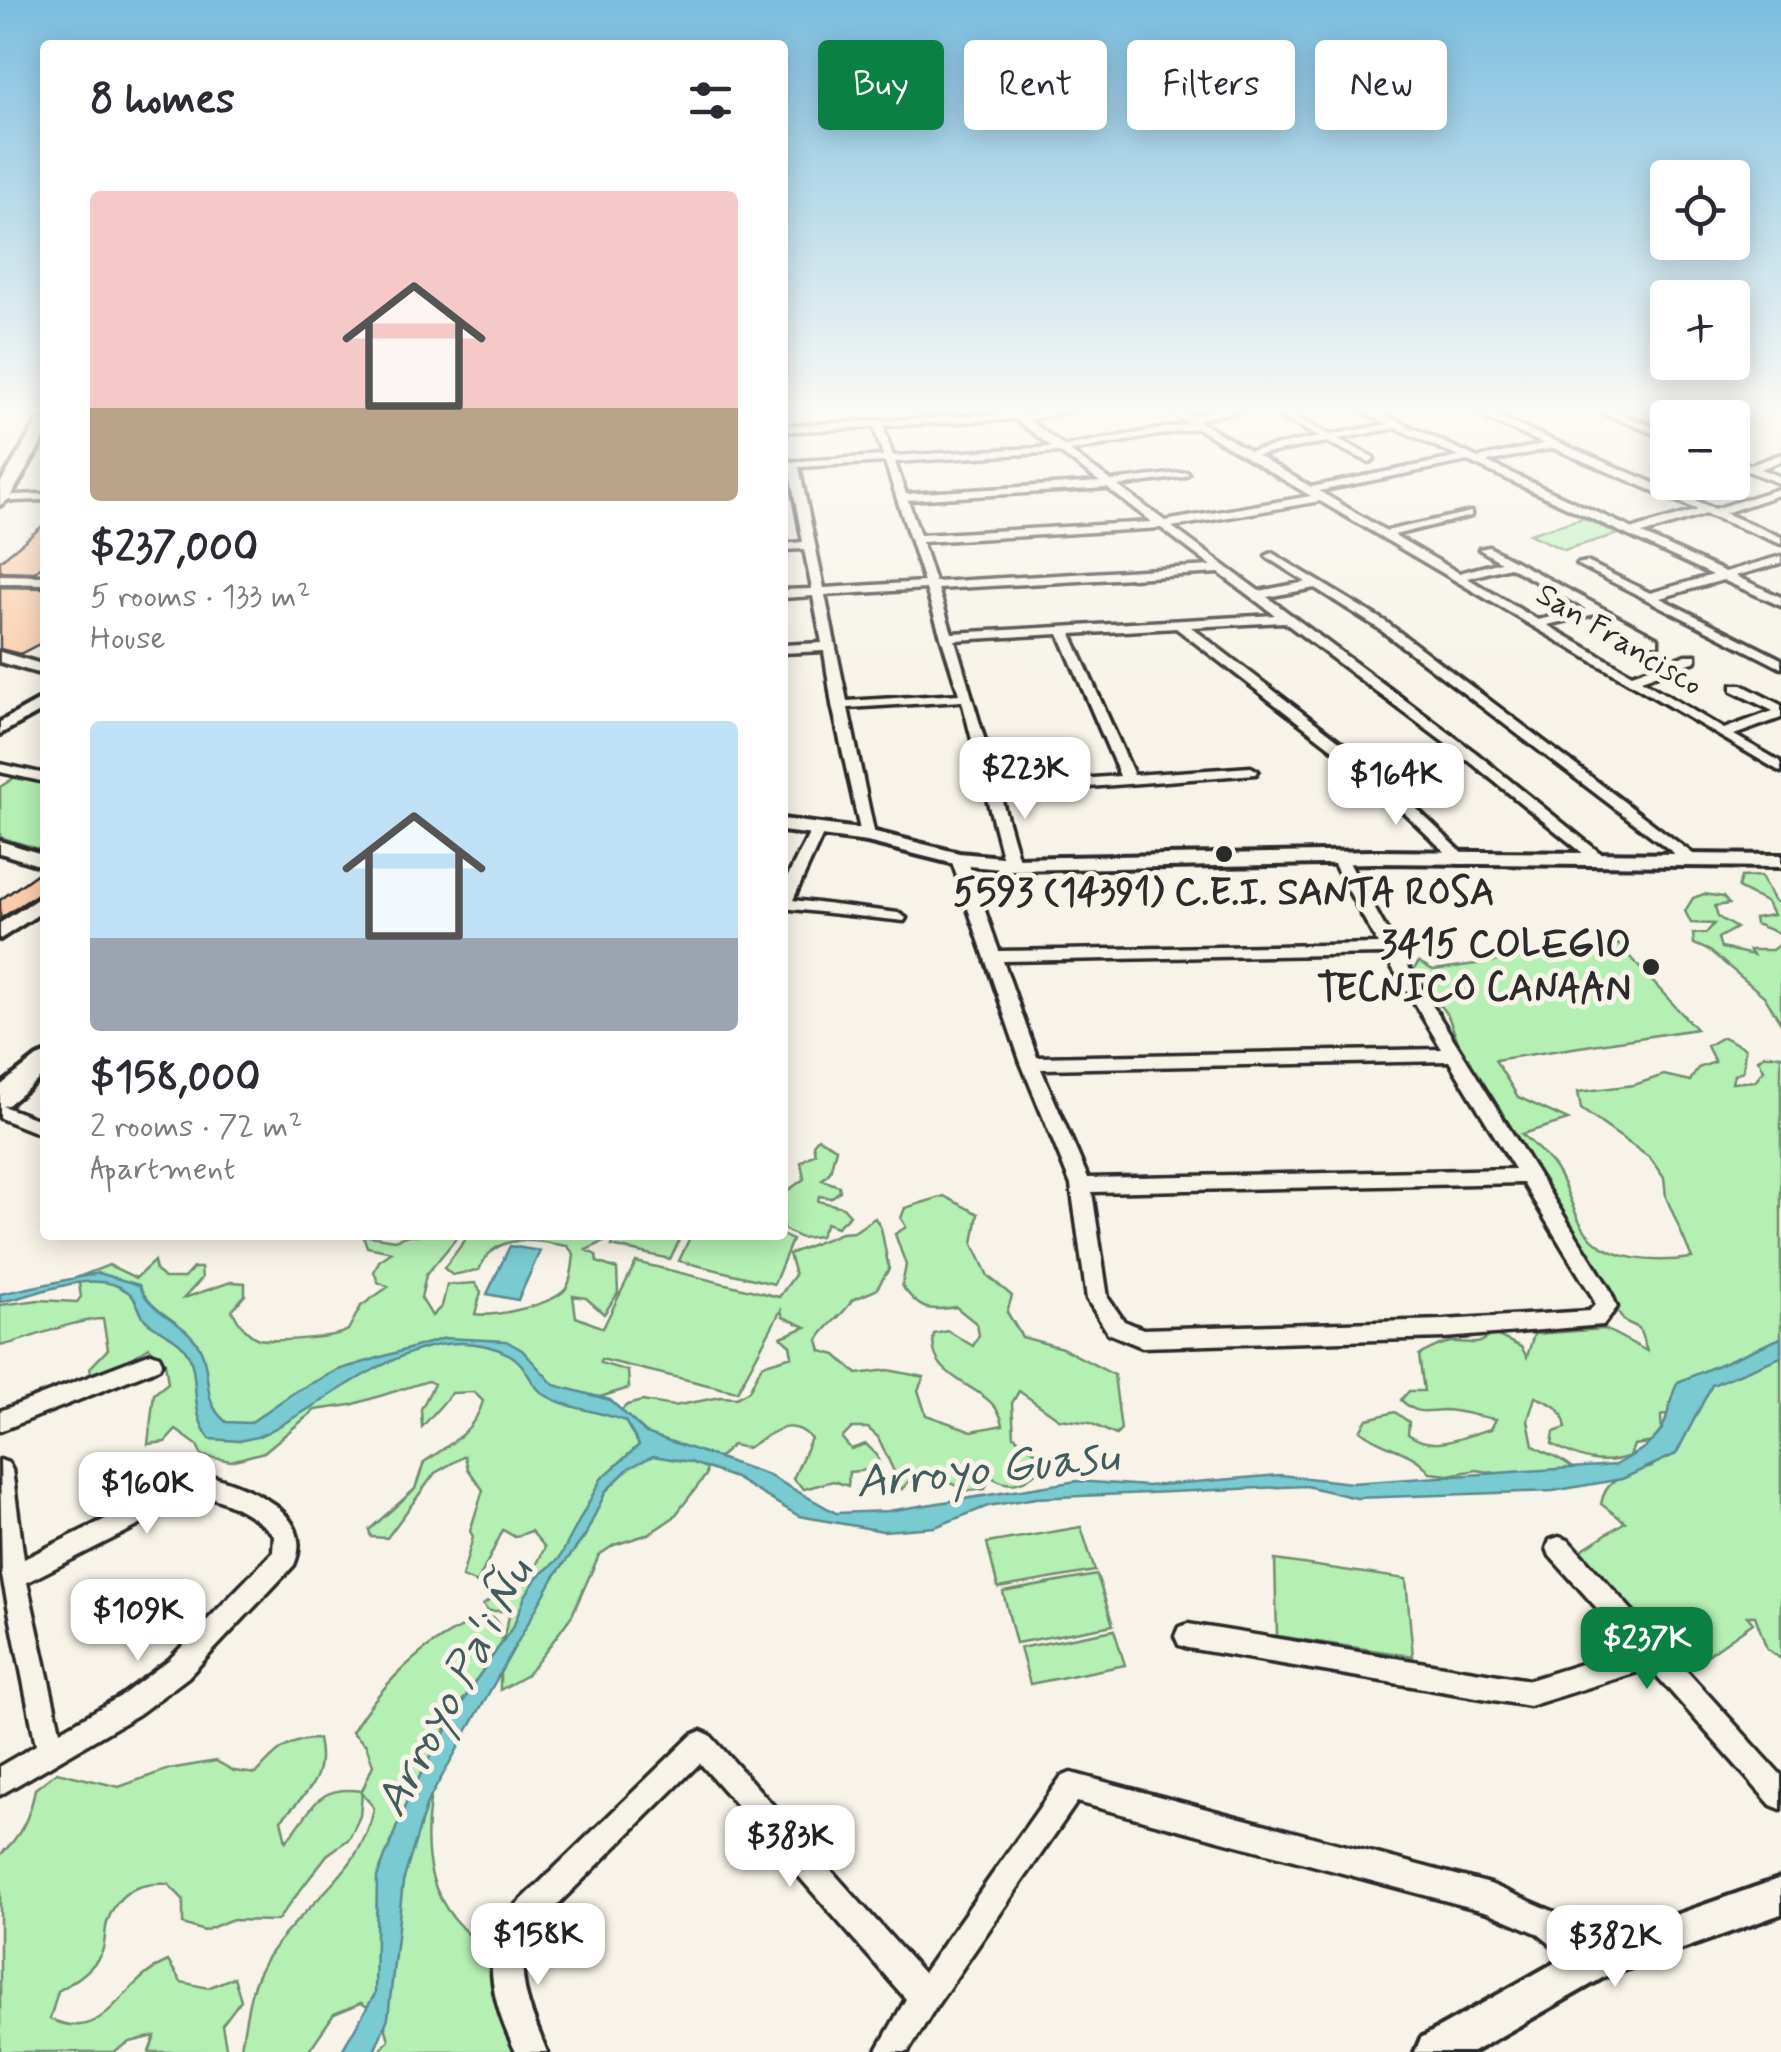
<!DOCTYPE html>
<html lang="en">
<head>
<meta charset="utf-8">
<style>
  body { margin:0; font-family:Mynerve,sans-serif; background:#f2f2f3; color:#2b2b33; height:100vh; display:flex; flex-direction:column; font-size:38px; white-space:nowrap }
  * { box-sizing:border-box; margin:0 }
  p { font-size:32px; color:#7c7c81 }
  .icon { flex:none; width:55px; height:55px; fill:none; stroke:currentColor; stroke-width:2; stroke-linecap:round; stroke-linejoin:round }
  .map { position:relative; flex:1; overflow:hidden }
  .panel { position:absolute; left:40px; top:40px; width:748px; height:1200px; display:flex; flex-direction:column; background:#fff; border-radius:10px; box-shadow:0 5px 25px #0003 }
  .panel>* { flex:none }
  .guide { position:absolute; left:818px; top:40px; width:812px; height:90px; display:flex; gap:20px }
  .fabs { position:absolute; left:1650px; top:160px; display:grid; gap:20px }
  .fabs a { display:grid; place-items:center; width:100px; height:100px; border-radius:10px; background:#fff; box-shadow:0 5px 25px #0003; font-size:50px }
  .price { position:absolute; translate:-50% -85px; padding:0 22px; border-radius:20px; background:#fff; color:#222; font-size:32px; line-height:65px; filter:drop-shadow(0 2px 5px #0008) }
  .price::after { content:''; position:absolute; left:50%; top:60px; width:30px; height:22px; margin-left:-15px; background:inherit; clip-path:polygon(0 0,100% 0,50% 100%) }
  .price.on { background:#0b8043; color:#fff }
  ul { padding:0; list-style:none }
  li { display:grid; align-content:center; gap:20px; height:530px; padding:0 50px }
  li span { display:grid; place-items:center; height:310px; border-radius:10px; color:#555 }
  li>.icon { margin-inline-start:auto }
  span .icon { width:180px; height:180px; fill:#fffc; stroke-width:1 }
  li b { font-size:42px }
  h2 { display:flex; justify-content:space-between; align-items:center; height:120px; padding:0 50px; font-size:42px }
  .pill { padding:0 35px; border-radius:10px; background:#fff; box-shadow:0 5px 25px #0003; font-size:35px; line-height:90px }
  .pill.on { background:#0b8043; color:#fff }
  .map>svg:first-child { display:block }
  .green { fill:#b4efb3; stroke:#708d6f; stroke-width:2.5; fill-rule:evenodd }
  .water { fill:#79cad1; stroke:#5a8a8f; stroke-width:2.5 }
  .building { fill:#fbccaa; stroke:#2b2b2b; stroke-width:2.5 }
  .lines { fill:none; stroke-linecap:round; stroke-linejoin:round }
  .street-casing { stroke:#2b2b2b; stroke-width:7 }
  .secondary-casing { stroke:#2b2b2b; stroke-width:8 }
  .highway-casing { stroke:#2b2b2b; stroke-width:8 }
  .street { fill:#f7f3e8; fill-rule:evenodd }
  .secondary { fill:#f7f3e8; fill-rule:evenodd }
  .highway { fill:#f7f3e8; fill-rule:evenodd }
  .poi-dot { fill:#2b2b2b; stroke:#f7f3e8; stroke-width:4 }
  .labels { text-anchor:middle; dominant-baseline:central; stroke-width:10; stroke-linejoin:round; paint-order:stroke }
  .far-street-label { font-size:32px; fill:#2b2b2b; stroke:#f7f3e8 }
  .poi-label { font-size:38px; font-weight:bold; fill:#2b2b2b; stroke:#f7f3e8 }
  .near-water-label { font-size:48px; font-style:italic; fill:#425b5d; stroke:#f7f3e8 }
</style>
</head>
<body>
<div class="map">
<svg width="1781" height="2052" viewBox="0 0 1781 2052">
  <rect width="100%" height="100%" fill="#f7f3e8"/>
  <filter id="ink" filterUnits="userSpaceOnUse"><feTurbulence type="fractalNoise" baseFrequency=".01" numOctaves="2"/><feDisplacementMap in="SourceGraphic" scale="20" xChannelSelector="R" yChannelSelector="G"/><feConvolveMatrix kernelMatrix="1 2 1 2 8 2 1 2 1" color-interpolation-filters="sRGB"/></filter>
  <g filter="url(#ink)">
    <!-- green -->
    <g class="green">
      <path d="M1583,518L1618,534L1564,550L1529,534Z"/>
      <path d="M20,774L45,781V851L0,837V787Z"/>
      <path d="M1761,876L1773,900L1781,904V934L1755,924L1754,918L1773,915L1767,903L1738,888L1741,877Z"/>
      <path d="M1704,894L1723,897L1729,904L1715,906L1718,917L1736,928L1718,938L1721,948L1753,955L1749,950H1772L1781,943V1023L1764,996L1710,951L1694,944L1693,934L1706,933L1714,924L1691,923L1685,911L1693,898Z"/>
      <path d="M1618,944L1696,1029L1495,1060L1518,1097L1568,1120L1522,1134C1532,1144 1546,1155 1555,1168C1566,1184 1571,1206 1581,1224C1602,1263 1653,1263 1692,1258L1666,1197L1664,1178L1650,1158L1581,1109L1578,1092L1634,1085L1664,1075L1690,1081L1698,1068L1715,1062L1707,1046L1723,1037L1745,1048L1743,1071L1734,1075L1732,1083L1755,1081L1764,1069L1758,1060L1764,1055H1781V1659L1767,1649L1755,1616H1747L1753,1623L1689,1668L1575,1554L1625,1522L1601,1504C1606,1476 1628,1475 1652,1467L1674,1412L1661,1416L1662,1441L1634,1445L1630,1456C1600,1467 1578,1458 1552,1444L1554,1432L1566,1428C1563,1408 1552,1403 1535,1397L1528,1420L1533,1445C1548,1456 1563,1457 1575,1470L1513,1476L1477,1470L1448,1475L1430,1473C1413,1449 1382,1449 1360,1430L1367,1419L1395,1412L1409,1422L1408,1434C1436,1454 1461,1436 1491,1429L1496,1419C1479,1417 1462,1411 1446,1410C1426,1410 1419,1417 1401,1400L1409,1391H1424L1419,1355C1429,1350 1440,1343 1452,1342C1470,1341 1478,1349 1492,1333L1521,1347L1527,1357L1534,1334L1605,1329L1647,1351L1639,1328L1624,1321L1473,1080L1448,1016L1413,970L1419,962L1433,970Z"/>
      <path d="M818,1138L836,1148L830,1172L822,1180L839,1186L840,1191L831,1198L819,1196L818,1201L843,1207L850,1215L837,1227L826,1223L820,1236L801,1238L783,1229V1194L804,1179L801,1162L815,1153L813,1144Z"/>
      <path d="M944,1196L978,1214L973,1244L988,1276L1012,1296L1007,1312L1022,1337L1062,1348L1114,1375L1121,1430L1116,1435L1090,1423L1059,1419L1019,1391L1012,1403L1014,1436L1040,1455L1042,1467C1025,1484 1010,1490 990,1476L985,1489L969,1491L926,1473L912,1478L902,1489L878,1437L868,1428H852L842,1438L851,1449L866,1444L877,1455L880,1469L849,1472L848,1486L833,1481L804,1489L793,1479L811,1438C788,1414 770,1436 747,1448L732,1445L721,1456L707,1460L706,1475L674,1517L649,1534L614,1545L599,1555L572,1615L545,1652L527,1675L500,1690V1667C487,1681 465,1694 455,1709C442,1729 439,1753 434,1776C420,1853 423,1908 494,1954L516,2052H379L389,2040L382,2016L361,2003L334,2014L308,2052H240C246,2023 248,1989 264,1963C296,1908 363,1875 374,1808L362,1793L360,1816L349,1839L327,1855L277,1921L230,1920L204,1931L183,1924V1899L168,1884C138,1882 117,1892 107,1923C104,1933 106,1945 101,1954C90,1972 75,1981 58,1991L50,2019C108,2045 117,1983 168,1961L181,1982L208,1988L234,1977L241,2000L222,2025L227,2052H149L155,2036L130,2042L113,2052H0V1855C21,1836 30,1817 35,1789L57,1772L119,1787L169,1769L216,1761L234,1771L256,1774C275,1752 288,1739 318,1739C327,1780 306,1792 281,1820L286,1841C314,1811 314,1784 362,1791L373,1765L366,1745L352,1732C383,1682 434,1629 493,1617L503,1631L501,1645L509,1617L505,1611H488L483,1605L535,1568L545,1547L531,1531L515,1537L503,1530L477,1583L462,1577L473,1537L470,1531L483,1490L468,1469L465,1456L435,1473L387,1538L371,1537L369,1530L415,1489L424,1462C448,1446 475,1431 483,1401L474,1392L452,1393L422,1427L421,1409L434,1384L428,1381L351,1405L315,1410L264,1452L231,1461L202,1456L197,1445L176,1430L165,1442L148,1444L154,1394L168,1383L165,1362L149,1347L106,1376L91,1373L90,1368L108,1349L103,1319C77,1319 32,1338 4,1345L0,1344V1305L39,1300L77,1302L81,1297L78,1277L109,1265L136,1278L154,1261L156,1271L164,1278H184L193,1268H201L202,1278L184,1298L231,1282L245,1283V1295L232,1310C237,1321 247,1335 259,1339C274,1342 336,1338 348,1330L361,1306L388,1287L378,1282L374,1272L379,1261L392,1252L367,1247L363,1235L395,1240L409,1235H459L426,1275L421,1298L432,1316L442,1306L447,1285L475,1283L481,1292L475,1314C495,1318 559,1303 567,1287C572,1278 573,1264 574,1254L567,1246C532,1240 495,1231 479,1270L452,1275L444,1268L469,1235H682L670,1259L612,1246L616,1236L586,1250L596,1255L597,1262L617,1269L618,1293L604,1314L586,1298L573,1296L576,1317L603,1328L636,1262L779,1297L795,1275L789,1254L841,1233L854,1232L875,1218L881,1228L889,1269L876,1290L852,1300C844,1316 827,1323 818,1340L821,1351L836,1355L857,1374L888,1370L924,1377L918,1390L926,1415L972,1431L1003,1425C997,1383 925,1385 934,1334L948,1331L973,1346L979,1335L977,1324L956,1307C927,1312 920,1310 902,1286L906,1265L895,1234L906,1227L901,1218L905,1208ZM781,1310L783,1317L806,1327L781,1337L790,1345L792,1356L762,1365L749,1391L736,1398L721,1397L674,1406L642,1401L627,1405L615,1416L600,1397L629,1388L628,1371L600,1363L601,1359L737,1392Z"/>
      <path d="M691,1235H782L792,1240L774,1284L679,1261Z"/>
      <path d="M1081,1527L1095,1571L998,1588L987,1543Z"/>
      <path d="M1275,1560L1406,1579L1413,1656L1277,1636Z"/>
      <path d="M1097,1575L1113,1625L1016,1643L1003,1592Z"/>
      <path d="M1114,1630L1125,1665L1030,1684L1020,1648Z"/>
    </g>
    <!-- water -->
    <g class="water">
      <path d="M510,1246L540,1251L518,1300L487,1294Z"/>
      <path d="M99,1273L139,1285C152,1316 185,1320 200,1348C213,1375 200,1400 226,1422L250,1423L296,1391L338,1370L445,1338L506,1341L522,1350L554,1385L610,1400L646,1433L768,1475L836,1513L888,1511L1077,1481L1147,1486L1280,1475L1352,1483L1615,1465C1633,1455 1658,1443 1665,1422C1670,1408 1670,1396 1678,1382L1781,1338V1357L1712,1385L1676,1454L1622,1479L1553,1491L1356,1498L1306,1486L1036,1498L988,1506L935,1527L883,1531L799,1516L735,1478L690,1462L653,1456L629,1468L606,1491L585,1536L554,1577L427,1803L403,1882L388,2018L374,2052H341L375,1994L377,1877L410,1793L474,1683L514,1625L525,1596L537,1577L559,1559L601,1479L639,1445L625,1421C600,1411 568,1409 545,1395C529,1385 528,1365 510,1355C422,1309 328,1408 257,1437L239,1441L210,1439C192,1416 198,1391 192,1365C186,1340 167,1336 149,1323C137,1315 140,1300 128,1292C94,1266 37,1296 0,1302V1294Z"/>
    </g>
    <!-- building -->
    <g class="building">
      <path d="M45,524V563L35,572L0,571V561Z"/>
      <path d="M0,587L45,588V641L20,654L0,649Z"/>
      <path d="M42,870L45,889L0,919V900Z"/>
    </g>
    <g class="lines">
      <!-- street casing -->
      <g class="street-casing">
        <g id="street">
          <path d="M9,408L45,410V416L14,411Z"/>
          <path d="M1002,408H1014L1023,416L1060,408H1081L1029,420L1064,446L1189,424L1165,408H1177L1190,416L1227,408H1249L1197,420L1250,451L1319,437L1264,408H1277L1330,435L1388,424L1356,408H1370L1478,458L1544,444L1463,408H1477L1715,509L1781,488V494L1725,513L1781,537V544L1706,514L1642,534L1725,572L1781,556V563L1735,576L1781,597V606L1723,580L1660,598L1781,659V668L1577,564L1587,562L1650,593L1713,575L1468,461L1319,491L1386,531L1471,512V516L1394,535L1459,573L1501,562L1479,549L1489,547L1658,638V644H1650L1595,614L1547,625L1632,674L1686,655H1696V661L1641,680L1724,729L1773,711L1732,691V685H1742L1781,705V718L1734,735L1781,762V772L1320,501L1172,527L1259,591L1306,582L1268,558L1266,556L1272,553L1386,622L1697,857L1700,860L1697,863H1687L1378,628L1315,588L1267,597L1476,753L1605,857L1608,860L1605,863H1595L1468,760L1372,766L1471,861L1468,864H1458L1355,766L1176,628L1071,634L1134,775L1251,767L1258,771L1256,774L1000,794L1020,864L1012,869L1004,864L962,701L848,708L875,836L867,841L862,839L832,705L824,651L782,653V645L822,643L813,596L782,598V590L812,589L804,549L782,550V544L803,542L789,468H782V462L883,456L874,427L782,432V426L1008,414ZM1015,419L1052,447L893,456L883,426ZM1197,428L1311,496L1165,521L1118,486L1183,477L1188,474L1187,472L1111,481L1070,451ZM1396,428L1459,457L1311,487L1257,455L1327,442L1369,462L1374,459L1373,457L1338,439ZM1553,448L1698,510L1633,529L1487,462ZM1059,452L1100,482L906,494L895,462ZM885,462L924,582L824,588L799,467ZM1107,488L1152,522L920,535L908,500ZM1161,528L1211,566L935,582L922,542ZM1510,567L1586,609L1538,620L1467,578ZM1219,573L1275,615L952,633L938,589ZM926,589L959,694L847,701L825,595ZM1284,622L1458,753L1363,759L1191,627ZM1059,634L1120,776L998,785L955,640Z"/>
          <path d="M1590,408H1605L1668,432V439Z"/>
          <path d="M1743,408H1758L1732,419L1723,418Z"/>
          <path d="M1781,454V461L1760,469L1781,477V484L1732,465V458L1751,465Z"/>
          <path d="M45,494V500L13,501L8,498L13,495Z"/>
          <path d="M0,575L45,576V584L0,583Z"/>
          <path d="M0,764L45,774V782L0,772Z"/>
          <path d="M818,826L825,830L793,900L898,913L906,918L904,921L782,908V888L811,830Z"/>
          <path d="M1338,852L1346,857L1397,949L1609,1288L1617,1307L1603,1325L1444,1338L1142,1347L1108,1333L1087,1299L1071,1185L1021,1063L951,859L959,854L967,859L999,951L1378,944L1330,857ZM1384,954L1442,1049L1037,1057L1003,961ZM1449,1061L1515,1169L1088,1178L1041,1069ZM1523,1183L1592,1296L1595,1305L1589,1311L1444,1320L1143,1329L1124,1321L1108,1298L1092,1192Z"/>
          <path d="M0,1105L45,1122V1136L0,1118Z"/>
          <path d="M151,1353L159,1356L162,1362L159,1368L0,1431V1411Z"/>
          <path d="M0,1460L8,1463L12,1470L24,1559L199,1473C239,1483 318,1510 294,1565L188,1677L139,1714L0,1795V1766L36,1745L2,1576ZM201,1494C227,1501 255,1515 274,1535L273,1552L170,1659L121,1696L60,1731L27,1582Z"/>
          <path d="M1559,1537L1568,1540L1781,1775V1809L1771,1805L1650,1668L1529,1706L1188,1648L1179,1645L1175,1636L1179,1627L1188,1624L1529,1680L1633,1648L1550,1556L1547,1548L1550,1540Z"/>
          <path d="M701,1731L710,1735L923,1973L1061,1777L1071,1773L1490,1884L1557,1913L1604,1951L1609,1961L1604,1971L1594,1976L1584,1971L1537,1933L1488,1912L1077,1802L935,2008L908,2052H876L906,1999L700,1763L524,1938C518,1985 530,2010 547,2052H516C496,2012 482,1964 500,1921L692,1735Z"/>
        </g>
      </g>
      <!-- secondary casing -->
      <g class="secondary-casing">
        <g id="secondary">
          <path d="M0,652L45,665V675L0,662Z"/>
          <path d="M45,697V709L0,734V722Z"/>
          <path d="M782,819L867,830L959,853L1012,858L1373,851L1781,855V867L1373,863L1012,870L959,865L867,842L782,831Z"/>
          <path d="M0,841L45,855V867L0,853Z"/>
          <path d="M45,894V910L0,939V923Z"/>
          <path d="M45,1054V1074L8,1105L0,1107V1086L37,1057Z"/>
          <path d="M1781,1878V1914L1604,1977L1473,2052H1415L1421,2038L1581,1948Z"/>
        </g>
      </g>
      <!-- highway casing -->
      <g class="highway-casing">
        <path id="highway" d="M45,418V437L9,499L0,505V484L37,423Z"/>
      </g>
      <!-- street -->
      <use href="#street" class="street"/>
      <!-- secondary -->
      <use href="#secondary" class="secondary"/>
      <!-- highway -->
      <use href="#highway" class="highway"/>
    </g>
  </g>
  <!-- sky -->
  <linearGradient id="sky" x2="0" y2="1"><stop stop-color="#7bbddf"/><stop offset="0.59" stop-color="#fbfaf5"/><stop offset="1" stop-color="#fbfaf5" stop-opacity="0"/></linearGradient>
  <rect width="1781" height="696" fill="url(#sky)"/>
  <!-- markers -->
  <g class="poi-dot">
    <circle cx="1224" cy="854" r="10"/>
    <circle cx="1651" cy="967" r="10"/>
  </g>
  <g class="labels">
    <!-- far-street labels -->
    <g class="far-street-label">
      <text transform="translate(1619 640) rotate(31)">San Francisco</text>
    </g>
    <!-- poi labels -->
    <g class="poi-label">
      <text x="1224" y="893">5593 (14391) C.E.I. SANTA ROSA</text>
      <text x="1631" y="945" text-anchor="end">3415 COLEGIO<tspan x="1631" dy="44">TECNICO CANAAN</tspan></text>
    </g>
    <!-- near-water labels -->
    <g class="near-water-label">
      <text transform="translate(987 1470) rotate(-6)">Arroyo Guasu</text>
      <text transform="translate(455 1688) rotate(-62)">Arroyo Pa'i Ñu</text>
    </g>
  </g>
</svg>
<div class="fabs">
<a><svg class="icon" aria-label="locate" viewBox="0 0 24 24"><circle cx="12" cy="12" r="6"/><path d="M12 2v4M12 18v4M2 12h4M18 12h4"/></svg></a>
<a>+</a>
<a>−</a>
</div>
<b class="price" style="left:1025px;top:822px">$223K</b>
<b class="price" style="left:1396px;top:828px">$164K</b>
<b class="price" style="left:147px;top:1537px">$160K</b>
<b class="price" style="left:138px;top:1664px">$109K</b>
<b class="price on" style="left:1647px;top:1692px">$237K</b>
<b class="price" style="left:790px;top:1890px">$383K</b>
<b class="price" style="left:538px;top:1988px">$158K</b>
<b class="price" style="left:1615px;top:1990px">$382K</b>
<div class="guide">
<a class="pill on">Buy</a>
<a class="pill">Rent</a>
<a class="pill">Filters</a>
<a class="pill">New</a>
</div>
<section class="panel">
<h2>8 homes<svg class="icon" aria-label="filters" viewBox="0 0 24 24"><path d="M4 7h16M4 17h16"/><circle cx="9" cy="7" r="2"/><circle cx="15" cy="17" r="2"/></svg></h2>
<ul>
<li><span style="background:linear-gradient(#f6c9c9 70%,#b9a48a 0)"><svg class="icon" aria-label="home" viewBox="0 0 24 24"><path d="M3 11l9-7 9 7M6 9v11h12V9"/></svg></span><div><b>$237,000</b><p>5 rooms · 133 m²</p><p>House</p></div></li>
<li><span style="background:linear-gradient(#bfe0f5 70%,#9aa5b1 0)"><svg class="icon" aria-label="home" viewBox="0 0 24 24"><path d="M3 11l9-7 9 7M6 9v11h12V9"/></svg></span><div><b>$158,000</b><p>2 rooms · 72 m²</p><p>Apartment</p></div></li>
</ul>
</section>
</div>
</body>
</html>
